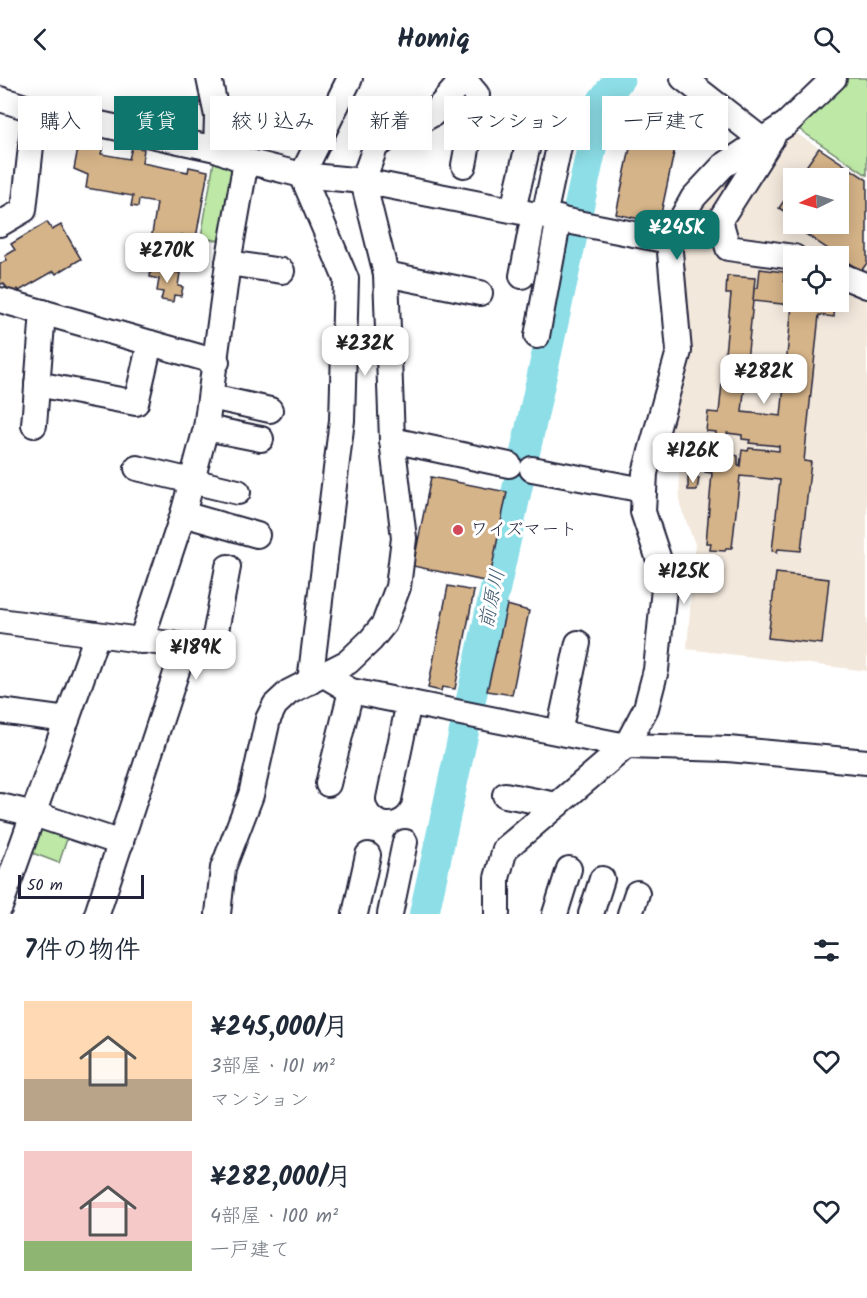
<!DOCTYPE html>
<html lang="ja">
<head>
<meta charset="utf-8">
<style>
  body { margin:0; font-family:Kalam,"Klee One",sans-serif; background:#f2f2f3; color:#1f2937; height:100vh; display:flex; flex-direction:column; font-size:22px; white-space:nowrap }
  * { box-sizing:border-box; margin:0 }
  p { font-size:20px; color:#747a83 }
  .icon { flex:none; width:33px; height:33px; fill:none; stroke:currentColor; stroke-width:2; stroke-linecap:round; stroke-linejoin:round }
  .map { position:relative; height:836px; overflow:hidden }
  .details { display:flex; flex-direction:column; background:#fff; flex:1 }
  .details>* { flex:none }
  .hud { position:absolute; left:18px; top:18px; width:831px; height:54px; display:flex; gap:12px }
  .needle { width:39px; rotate:265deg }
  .buttons { position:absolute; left:783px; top:90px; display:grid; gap:12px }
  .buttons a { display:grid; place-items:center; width:66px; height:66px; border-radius:0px; background:#fff; box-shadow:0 3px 15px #0003; font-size:30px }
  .scale { position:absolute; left:18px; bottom:15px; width:126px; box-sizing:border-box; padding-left:6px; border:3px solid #22223b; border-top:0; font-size:16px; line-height:21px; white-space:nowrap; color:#22223b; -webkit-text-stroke:4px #fff; paint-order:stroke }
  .price { position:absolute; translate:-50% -51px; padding:0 14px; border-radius:12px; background:#fff; color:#222; font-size:20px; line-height:39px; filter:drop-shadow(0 2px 3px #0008) }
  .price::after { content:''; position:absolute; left:50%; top:36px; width:18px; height:14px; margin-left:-9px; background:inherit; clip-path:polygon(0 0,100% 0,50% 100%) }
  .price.selected { background:#0f766e; color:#fff }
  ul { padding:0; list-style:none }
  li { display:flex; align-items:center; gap:18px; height:150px; padding:0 24px }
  li span { display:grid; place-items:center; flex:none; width:168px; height:120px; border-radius:0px; color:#555 }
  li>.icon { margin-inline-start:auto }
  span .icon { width:72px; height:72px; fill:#fffc; stroke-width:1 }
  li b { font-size:26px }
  h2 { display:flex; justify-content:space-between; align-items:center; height:72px; padding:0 24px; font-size:26px }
  .chip { padding:0 21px; border-radius:0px; background:#fff; box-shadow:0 3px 15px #0003; font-size:21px; line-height:54px }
  .chip.selected { background:#0f766e; color:#fff }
  header { display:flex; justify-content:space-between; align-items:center; height:78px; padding:0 24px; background:#fff; font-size:27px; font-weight:800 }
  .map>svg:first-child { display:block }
  .built { fill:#f3e8dc; fill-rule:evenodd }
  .green { fill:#bde8a5; stroke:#708570; stroke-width:1.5 }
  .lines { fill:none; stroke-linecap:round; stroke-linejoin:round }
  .river { stroke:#8ddee7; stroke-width:30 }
  .building { fill:#d6b489; stroke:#22223b; stroke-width:1.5; fill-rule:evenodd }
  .minor-casing { stroke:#22223b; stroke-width:28 }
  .minor { stroke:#fff; stroke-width:24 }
  .poi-dot { fill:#d1495b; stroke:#fff; stroke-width:2 }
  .labels { text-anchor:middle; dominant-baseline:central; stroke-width:6; stroke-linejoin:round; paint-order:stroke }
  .poi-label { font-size:18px; fill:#22223b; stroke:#fff; text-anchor:start }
  .water-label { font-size:20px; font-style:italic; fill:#425a6f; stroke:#fff }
</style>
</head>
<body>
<header><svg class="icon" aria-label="back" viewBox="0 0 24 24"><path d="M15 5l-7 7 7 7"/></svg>Homiq<svg class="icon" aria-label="search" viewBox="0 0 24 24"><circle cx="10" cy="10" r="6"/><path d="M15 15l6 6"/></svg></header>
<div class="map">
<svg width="867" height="836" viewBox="0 0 867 836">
  <rect width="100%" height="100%" fill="#fff"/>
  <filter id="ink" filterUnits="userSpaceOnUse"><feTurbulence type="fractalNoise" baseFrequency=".0167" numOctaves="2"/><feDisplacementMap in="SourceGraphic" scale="12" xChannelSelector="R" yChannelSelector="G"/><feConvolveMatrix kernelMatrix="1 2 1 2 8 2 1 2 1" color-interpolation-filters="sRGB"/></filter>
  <g filter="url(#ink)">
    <!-- built -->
    <path class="built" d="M789,51L867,99V593L687,571L695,466L680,427L679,392L655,388L686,276L675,165L695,126ZM794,100H838V146H794ZM794,178H838V224H794Z"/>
    <!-- green -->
    <g class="green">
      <path d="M846,0H867V97L794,48Z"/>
      <path d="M214,83L236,86L222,163L201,160Z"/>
      <path d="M45,747L69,755L59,785L27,773L32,752Z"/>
    </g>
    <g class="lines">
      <!-- river -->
      <path class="river" d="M424,836L602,23L620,0"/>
    </g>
    <!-- building -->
    <g class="building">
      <path d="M636,42L679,51L659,145L616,136Z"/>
      <path d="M88,66L103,69L101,76L129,81L132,69L144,71L142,85L188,94L189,89L208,93L196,160L181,157L174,194L144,188L146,175L140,174L141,166L150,168L157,125L139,122L138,129L131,128L133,118L86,110L88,97L74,91L78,70L87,71Z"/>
      <path d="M819,70L867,102V185L861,193L789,145L793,139L779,130L794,108V146H838V100H798Z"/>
      <path d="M47,144L52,152L61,147L81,181L56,196L54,193L19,213L18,211L12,215L3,205L0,207V186L7,182L5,178L15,172L11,166Z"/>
      <path d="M151,190L180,195L178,208L183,209L181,218L174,217L173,224L161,222L163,214L157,213L159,201L150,199Z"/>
      <path d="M760,191L784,194V203L794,204V224H835L834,239L819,237L804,383L811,384L801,473L778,471L777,474L772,473L780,402L740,398L732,470H726L725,473L710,472L711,465H706L712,395L705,394L707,374L714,375L716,354L706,353L708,334L719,335L731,216H726L727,198L755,200L753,223L754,210H758ZM753,223L792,227L781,338L742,334ZM727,355L742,357V361L750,362L749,365L779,368V373L749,370L748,373L742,372L740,388L738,387V378L725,374Z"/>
      <path d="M431,399L507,414L489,504L413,488Z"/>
      <path d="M688,399L699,400L697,412H688Z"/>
      <path d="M776,495L829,501L822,566L768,560Z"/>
      <path d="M448,508L474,513L455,611L442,609L441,613L428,610Z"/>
      <path d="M507,527L529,533L512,617L487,613Z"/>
    </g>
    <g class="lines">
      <!-- minor casing -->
      <g class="minor-casing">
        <g id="minor">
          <path d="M209,0L217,38L216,71"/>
          <path d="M463,0L477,17L464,87"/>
          <path d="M683,0L761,61"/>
          <path d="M0,21L35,32L216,71L246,83L302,97L363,103L669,163L693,120L723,88L786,46L834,0"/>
          <path d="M772,60L720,142L728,170L794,179"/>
          <path d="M513,132L533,45"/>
          <path d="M544,138L560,64"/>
          <path d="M0,146L24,132L35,32"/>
          <path d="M228,185L282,193"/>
          <path d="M386,196L480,215"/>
          <path d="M838,196L867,208"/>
          <path d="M522,198L534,136"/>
          <path d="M0,222L217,284"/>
          <path d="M537,258L559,140"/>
          <path d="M37,306L136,325L150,265"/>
          <path d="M211,319L270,332"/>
          <path d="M34,347L43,234"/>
          <path d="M206,350L261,361"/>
          <path d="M392,362L509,387"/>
          <path d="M137,390L238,414"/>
          <path d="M532,391L644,412"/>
          <path d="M183,436L257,457"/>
          <path d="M0,543L185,568L97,836"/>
          <path d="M141,563L183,436L206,350L228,185L246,83"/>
          <path d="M185,568L212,574L228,489"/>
          <path d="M324,597L351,613L626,668L728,671L867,684"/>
          <path d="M310,604L342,342L346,201L302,97L350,0"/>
          <path d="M0,633L67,642"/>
          <path d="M559,654L578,565"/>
          <path d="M328,706L351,613"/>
          <path d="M505,717L557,727"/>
          <path d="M389,721L409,624"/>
          <path d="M0,728L34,736L121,765"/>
          <path d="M0,829L97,557"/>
          <path d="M218,836L223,790L251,717L268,641L275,627L289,614L348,584L371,562L384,546L398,509L404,460L392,362L386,196L363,103L376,67L433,36L464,0"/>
          <path d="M355,836L368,777"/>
          <path d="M390,836L405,764"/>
          <path d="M497,836V800L505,771L626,668L646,630L656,592L665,500L643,434L645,395L679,273L669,163"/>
          <path d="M555,836L569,791"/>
          <path d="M591,836L602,801"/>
          <path d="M630,836L637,815"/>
        </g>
      </g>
      <!-- minor -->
      <use href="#minor" class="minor"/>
    </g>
  </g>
  <!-- markers -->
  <circle class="poi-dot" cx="458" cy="452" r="6"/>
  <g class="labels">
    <!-- poi labels -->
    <g class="poi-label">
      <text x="470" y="452">ワイズマート</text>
    </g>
    <!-- water labels -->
    <g class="water-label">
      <text transform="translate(493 521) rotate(-78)">前原川</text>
    </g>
  </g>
</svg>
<div class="buttons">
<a><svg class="needle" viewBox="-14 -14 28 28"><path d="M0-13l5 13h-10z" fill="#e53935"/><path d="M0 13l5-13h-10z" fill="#747a83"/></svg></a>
<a><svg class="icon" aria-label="locate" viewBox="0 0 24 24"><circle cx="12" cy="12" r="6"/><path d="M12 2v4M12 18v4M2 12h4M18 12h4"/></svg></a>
</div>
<div class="scale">50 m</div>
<b class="price selected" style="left:677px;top:183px">¥245K</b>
<b class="price" style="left:167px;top:206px">¥270K</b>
<b class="price" style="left:365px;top:299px">¥232K</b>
<b class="price" style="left:764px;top:327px">¥282K</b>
<b class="price" style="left:693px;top:406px">¥126K</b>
<b class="price" style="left:684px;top:527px">¥125K</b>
<b class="price" style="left:196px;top:603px">¥189K</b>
<div class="hud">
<a class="chip">購入</a>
<a class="chip selected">賃貸</a>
<a class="chip">絞り込み</a>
<a class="chip">新着</a>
<a class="chip">マンション</a>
<a class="chip">一戸建て</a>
</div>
</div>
<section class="details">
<h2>7件の物件<svg class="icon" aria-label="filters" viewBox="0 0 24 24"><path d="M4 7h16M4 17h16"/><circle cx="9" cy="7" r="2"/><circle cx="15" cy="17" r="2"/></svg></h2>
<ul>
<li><span style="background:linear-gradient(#ffd9b3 65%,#b9a48a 0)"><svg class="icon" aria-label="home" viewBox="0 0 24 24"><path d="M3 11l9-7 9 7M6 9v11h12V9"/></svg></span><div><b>¥245,000/月</b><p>3部屋 · 101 m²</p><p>マンション</p></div><svg class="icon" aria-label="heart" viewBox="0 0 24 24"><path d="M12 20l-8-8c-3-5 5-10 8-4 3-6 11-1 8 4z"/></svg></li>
<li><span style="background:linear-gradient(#f6c9c9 75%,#8fb573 0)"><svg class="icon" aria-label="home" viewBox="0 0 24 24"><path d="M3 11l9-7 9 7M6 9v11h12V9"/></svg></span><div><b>¥282,000/月</b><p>4部屋 · 100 m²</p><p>一戸建て</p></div><svg class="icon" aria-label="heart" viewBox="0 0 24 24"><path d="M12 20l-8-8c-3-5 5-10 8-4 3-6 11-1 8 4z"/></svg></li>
</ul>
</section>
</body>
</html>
